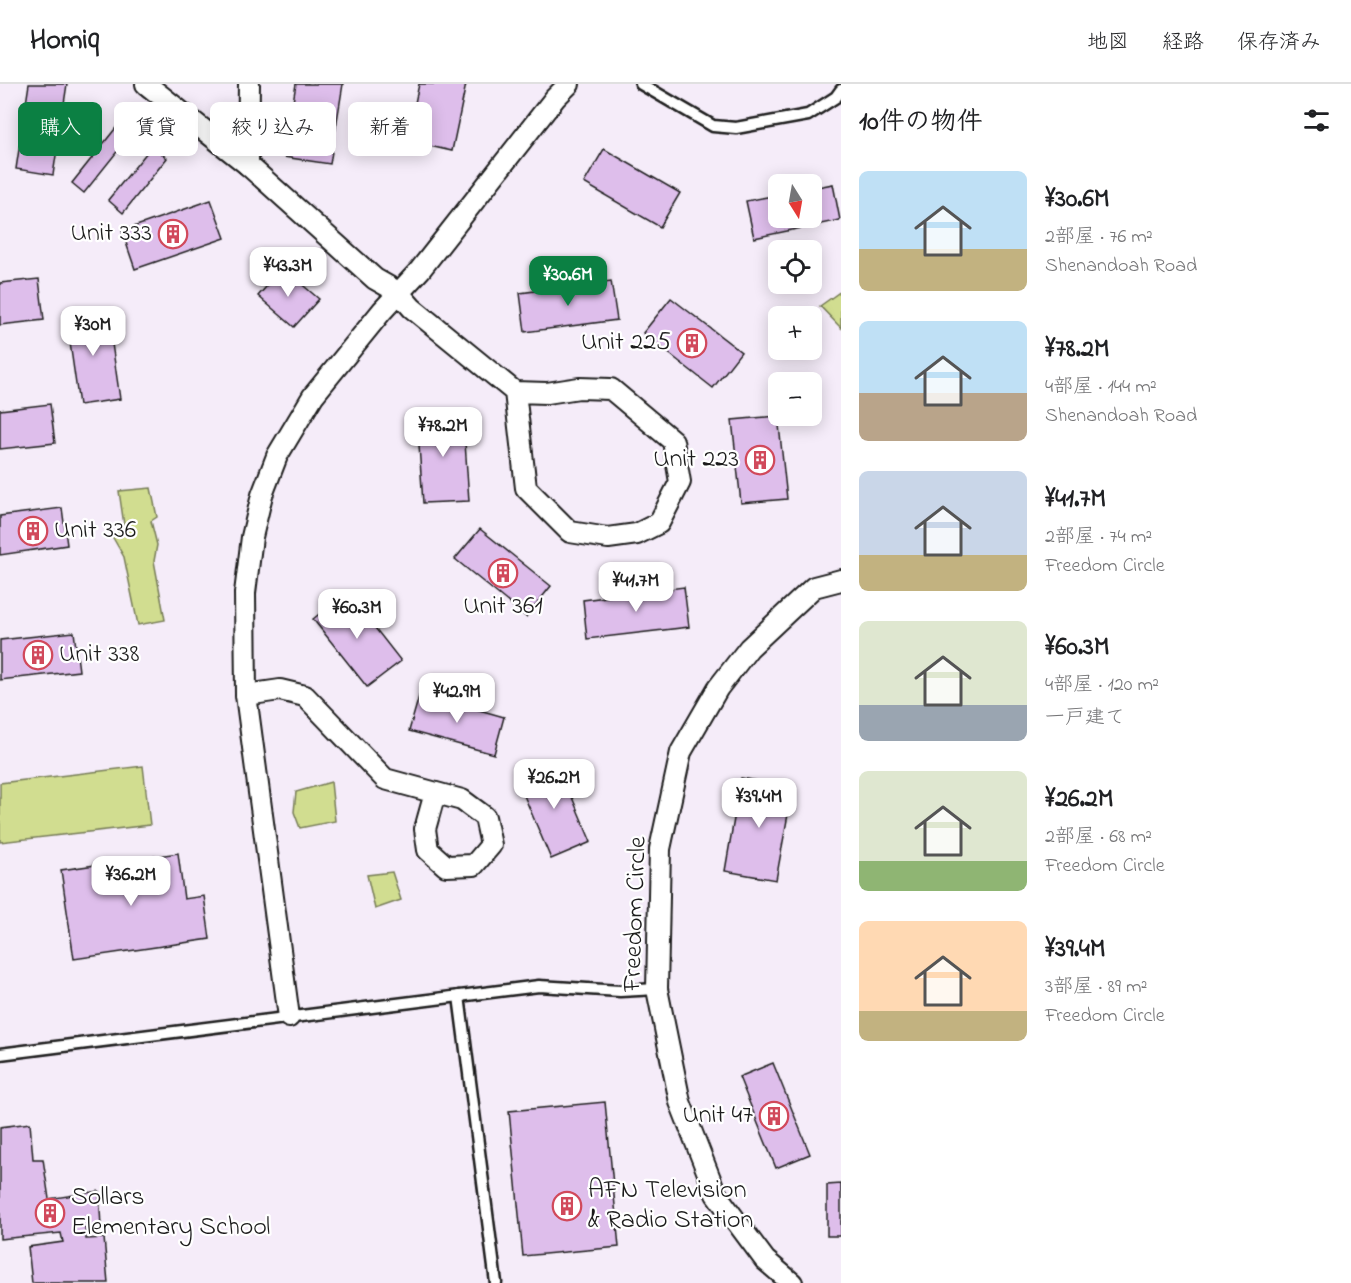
<!DOCTYPE html>
<html lang="ja">
<head>
<meta charset="utf-8">
<style>
  body { margin:0; font-family:"Indie Flower","Klee One",sans-serif; background:#f6f6f6; color:#202124; height:100vh; display:flex; flex-direction:column; font-size:22px; white-space:nowrap }
  * { box-sizing:border-box; margin:0 }
  p { font-size:20px; color:#757577 }
  .icon { flex:none; width:33px; height:33px; fill:none; stroke:currentColor; stroke-width:2; stroke-linecap:round; stroke-linejoin:round }
  .map { position:relative; flex:1; overflow:hidden }
  .drawer { display:flex; flex-direction:column; background:#fff; width:510px }
  .drawer>* { flex:none }
  .banner { position:absolute; left:18px; top:18px; width:570px; height:54px; display:flex; gap:12px }
  .needle { width:39px; rotate:169deg }
  .tools { position:absolute; left:768px; top:90px; display:grid; gap:12px }
  .tools a { display:grid; place-items:center; width:54px; height:54px; border-radius:9px; background:#fff; box-shadow:0 3px 15px #0003; font-size:30px }
  .price { position:absolute; translate:-50% -51px; padding:0 14px; border-radius:12px; background:#fff; color:#222; font-size:20px; line-height:39px; filter:drop-shadow(0 2px 3px #0008) }
  .price::after { content:''; position:absolute; left:50%; top:36px; width:18px; height:14px; margin-left:-9px; background:inherit; clip-path:polygon(0 0,100% 0,50% 100%) }
  .price.on { background:#0b8043; color:#fff }
  ul { padding:0; list-style:none }
  li { display:flex; align-items:center; gap:18px; height:150px; padding:0 18px }
  li span { display:grid; place-items:center; flex:none; width:168px; height:120px; border-radius:9px; color:#555 }
  li>.icon { margin-inline-start:auto }
  span .icon { width:72px; height:72px; fill:#fffc; stroke-width:1 }
  li b { font-size:26px }
  h2 { display:flex; justify-content:space-between; align-items:center; height:72px; padding:0 18px; font-size:26px }
  .chip { padding:0 21px; border-radius:9px; background:#fff; box-shadow:0 3px 15px #0003; font-size:21px; line-height:54px }
  .chip.on { background:#0b8043; color:#fff }
  header { display:flex; align-items:center; gap:36px; box-sizing:border-box; height:84px; padding:0 30px; background:#fff; border-bottom:2px solid #e0e0e0 }
  header strong { font-size:28px }
  nav { display:flex; gap:33px; margin-inline-start:auto; font-size:21px }
  main { display:flex; flex:1; min-height:0 }
  .map>svg:first-child { display:block }
  .green { fill:#d1dd90; stroke:#767c56; stroke-width:1.5 }
  .building { fill:#debeeb; stroke:#1c1c1c; stroke-width:1.5 }
  .lines { fill:none; stroke-linecap:round; stroke-linejoin:round }
  .service-casing { stroke:#1c1c1c; stroke-width:15 }
  .minor-casing { stroke:#1c1c1c; stroke-width:24 }
  .service { stroke:#fff; stroke-width:10 }
  .minor { stroke:#fff; stroke-width:20 }
  .labels { text-anchor:middle; dominant-baseline:central; stroke-width:4.5; stroke-linejoin:round; paint-order:stroke }
  .poi-label { font-size:26px; fill:#1c1c1c; stroke:#fff; text-anchor:end }
  .street-label { font-size:26px; fill:#1c1c1c; stroke:#fff }
</style>
</head>
<body>
<header>
<strong>Homiq</strong>
<nav><a>地図</a><a>経路</a><a>保存済み</a></nav>
</header>
<main>
<div class="map">
<svg width="841" height="1199" viewBox="0 0 841 1199">
  <rect width="100%" height="100%" fill="#f5ecf9"/>
  <filter id="ink" filterUnits="userSpaceOnUse"><feTurbulence type="fractalNoise" baseFrequency=".0167" numOctaves="2"/><feDisplacementMap in="SourceGraphic" scale="12" xChannelSelector="R" yChannelSelector="G"/><feConvolveMatrix kernelMatrix="1 2 1 2 8 2 1 2 1" color-interpolation-filters="sRGB"/></filter>
  <g filter="url(#ink)">
    <!-- green -->
    <g class="green">
      <path d="M841,207V244L820,222Z"/>
      <path d="M151,404L157,433L151,437L157,461L154,477L165,536L138,541L124,473L112,452L124,441L119,407Z"/>
      <path d="M143,682L150,741L0,758V699Z"/>
      <path d="M331,698L335,737L300,744L294,728L296,708Z"/>
      <path d="M392,788L401,816L375,825L367,791Z"/>
    </g>
    <!-- building -->
    <g class="building">
      <path d="M29,0H67L53,91L16,85Z"/>
      <path d="M296,0H343L330,80L284,73Z"/>
      <path d="M419,0H466L452,67L407,57Z"/>
      <path d="M119,40L132,49L84,109L72,99Z"/>
      <path d="M152,62L167,74L123,129L108,116Z"/>
      <path d="M604,65L680,109L660,143L584,99Z"/>
      <path d="M833,100L840,136L754,154L746,117L778,111V134H812V104Z"/>
      <path d="M211,116L225,154L135,185L122,147Z"/>
      <path d="M283,184L319,215L294,243L258,212Z"/>
      <path d="M39,195L44,236L0,241V199Z"/>
      <path d="M611,197L617,236L525,248L520,209Z"/>
      <path d="M671,214L741,268L713,304L643,249Z"/>
      <path d="M107,225L120,315L79,321L66,231Z"/>
      <path d="M50,320L55,359L0,365V326Z"/>
      <path d="M463,329L469,417L423,419L417,332Z"/>
      <path d="M778,332L787,415L741,419L732,336Z"/>
      <path d="M62,424L67,461L0,471V432Z"/>
      <path d="M480,445L551,502L526,533L455,475Z"/>
      <path d="M684,503L689,543L587,555L583,516Z"/>
      <path d="M347,508L401,577L367,603L313,535Z"/>
      <path d="M74,548L79,587L0,596V556Z"/>
      <path d="M420,609L504,633L494,670L409,647Z"/>
      <path d="M557,678L591,758L551,775L517,695Z"/>
      <path d="M741,694L793,703L776,796L725,787Z"/>
      <path d="M178,769L184,815L204,812L210,855L74,875L61,786Z"/>
      <path d="M773,979L810,1070L776,1084L739,993Z"/>
      <path d="M605,1018L619,1163L523,1172L509,1027Z"/>
      <path d="M30,1039L33,1075H43L49,1115L99,1107L101,1143H85L86,1155L104,1154L108,1199H32L28,1163L63,1158L61,1149L0,1155V1043Z"/>
      <path d="M841,1100V1152H827V1101Z"/>
    </g>
    <g class="lines">
      <!-- service casing -->
      <g class="service-casing">
        <g id="service">
          <path d="M641,0L713,42L736,44L808,31L836,13L841,6"/>
          <path d="M459,912L496,1199"/>
          <path d="M0,970L539,902L620,907L657,905"/>
        </g>
      </g>
      <!-- minor casing -->
      <g class="minor-casing">
        <g id="minor">
          <path d="M146,0L248,81L375,195L398,208L412,224L515,308L526,404L570,448L608,454L637,450L659,439L680,398L673,357L611,305L579,304L547,309L515,308"/>
          <path d="M248,81L249,0"/>
          <path d="M246,611L280,606L305,612L385,695L462,716L485,733L491,761L474,781L446,782L428,766L425,745L435,709"/>
          <path d="M289,933L246,611L245,509L252,453L262,411L277,372L313,312L382,227L420,186L555,14L569,0"/>
          <path d="M792,1199L765,1176L716,1110L680,1018L657,905L660,765L681,668L718,604L749,564L814,503L841,496"/>
        </g>
      </g>
      <!-- service -->
      <use href="#service" class="service"/>
      <!-- minor -->
      <use href="#minor" class="minor"/>
    </g>
  </g>
  <!-- icons -->
  <defs>
    <g id="building-ring" transform="scale(1.5)"><circle r="9.5" fill="#fff" stroke="#d1495b" stroke-width="1.5"/><path d="M-4-6H4V6H1V3H-1V6H-4ZM-2.5-4.3h1.7v1.8h-1.7ZM.8-4.3h1.7v1.8H.8ZM-2.5-1h1.7V.8h-1.7ZM.8-1h1.7V.8H.8Z" fill="#d1495b"/></g>
  </defs>
  <g fill-rule="evenodd">
    <use href="#building-ring" x="173" y="150"/>
    <use href="#building-ring" x="692" y="259"/>
    <use href="#building-ring" x="760" y="376"/>
    <use href="#building-ring" x="33" y="447"/>
    <use href="#building-ring" x="503" y="489"/>
    <use href="#building-ring" x="38" y="571"/>
    <use href="#building-ring" x="774" y="1032"/>
    <use href="#building-ring" x="567" y="1122"/>
    <use href="#building-ring" x="50" y="1129"/>
  </g>
  <g class="labels">
    <!-- poi labels -->
    <g class="poi-label">
      <text x="152" y="150">Unit 333</text>
      <text x="671" y="259">Unit 225</text>
      <text x="739" y="376">Unit 223</text>
      <text x="54" y="447" text-anchor="start">Unit 336</text>
      <text x="503" y="523" text-anchor="middle">Unit 361</text>
      <text x="59" y="571" text-anchor="start">Unit 338</text>
      <text x="753" y="1032">Unit 47</text>
      <text x="588" y="1107" text-anchor="start">AFN Television<tspan x="588" dy="30">&amp; Radio Station</tspan></text>
      <text x="71" y="1114" text-anchor="start">Sollars<tspan x="71" dy="30">Elementary School</tspan></text>
    </g>
    <!-- street labels -->
    <g class="street-label">
      <text transform="translate(636 830) rotate(-88)">Freedom Circle</text>
    </g>
  </g>
</svg>
<div class="tools">
<a><svg class="needle" viewBox="-14 -14 28 28"><path d="M0-13l5 13h-10z" fill="#e53935"/><path d="M0 13l5-13h-10z" fill="#757577"/></svg></a>
<a><svg class="icon" aria-label="locate" viewBox="0 0 24 24"><circle cx="12" cy="12" r="6"/><path d="M12 2v4M12 18v4M2 12h4M18 12h4"/></svg></a>
<a>+</a>
<a>−</a>
</div>
<b class="price" style="left:288px;top:214px">¥43.3M</b>
<b class="price on" style="left:568px;top:223px">¥30.6M</b>
<b class="price" style="left:93px;top:273px">¥30M</b>
<b class="price" style="left:443px;top:374px">¥78.2M</b>
<b class="price" style="left:636px;top:529px">¥41.7M</b>
<b class="price" style="left:357px;top:556px">¥60.3M</b>
<b class="price" style="left:457px;top:640px">¥42.9M</b>
<b class="price" style="left:554px;top:726px">¥26.2M</b>
<b class="price" style="left:759px;top:745px">¥39.4M</b>
<b class="price" style="left:131px;top:823px">¥36.2M</b>
<div class="banner">
<a class="chip on">購入</a>
<a class="chip">賃貸</a>
<a class="chip">絞り込み</a>
<a class="chip">新着</a>
</div>
</div>
<section class="drawer">
<h2>10件の物件<svg class="icon" aria-label="filters" viewBox="0 0 24 24"><path d="M4 7h16M4 17h16"/><circle cx="9" cy="7" r="2"/><circle cx="15" cy="17" r="2"/></svg></h2>
<ul>
<li><span style="background:linear-gradient(#bfe0f5 65%,#c2b280 0)"><svg class="icon" aria-label="home" viewBox="0 0 24 24"><path d="M3 11l9-7 9 7M6 9v11h12V9"/></svg></span><div><b>¥30.6M</b><p>2部屋 · 76 m²</p><p>Shenandoah Road</p></div></li>
<li><span style="background:linear-gradient(#bfe0f5 60%,#b9a48a 0)"><svg class="icon" aria-label="home" viewBox="0 0 24 24"><path d="M3 11l9-7 9 7M6 9v11h12V9"/></svg></span><div><b>¥78.2M</b><p>4部屋 · 144 m²</p><p>Shenandoah Road</p></div></li>
<li><span style="background:linear-gradient(#c9d6e8 70%,#c2b280 0)"><svg class="icon" aria-label="home" viewBox="0 0 24 24"><path d="M3 11l9-7 9 7M6 9v11h12V9"/></svg></span><div><b>¥41.7M</b><p>2部屋 · 74 m²</p><p>Freedom Circle</p></div></li>
<li><span style="background:linear-gradient(#dfe7d0 70%,#9aa5b1 0)"><svg class="icon" aria-label="home" viewBox="0 0 24 24"><path d="M3 11l9-7 9 7M6 9v11h12V9"/></svg></span><div><b>¥60.3M</b><p>4部屋 · 120 m²</p><p>一戸建て</p></div></li>
<li><span style="background:linear-gradient(#dfe7d0 75%,#8fb573 0)"><svg class="icon" aria-label="home" viewBox="0 0 24 24"><path d="M3 11l9-7 9 7M6 9v11h12V9"/></svg></span><div><b>¥26.2M</b><p>2部屋 · 68 m²</p><p>Freedom Circle</p></div></li>
<li><span style="background:linear-gradient(#ffd9b3 75%,#c2b280 0)"><svg class="icon" aria-label="home" viewBox="0 0 24 24"><path d="M3 11l9-7 9 7M6 9v11h12V9"/></svg></span><div><b>¥39.4M</b><p>3部屋 · 89 m²</p><p>Freedom Circle</p></div></li>
</ul>
</section>
</main>
</body>
</html>
